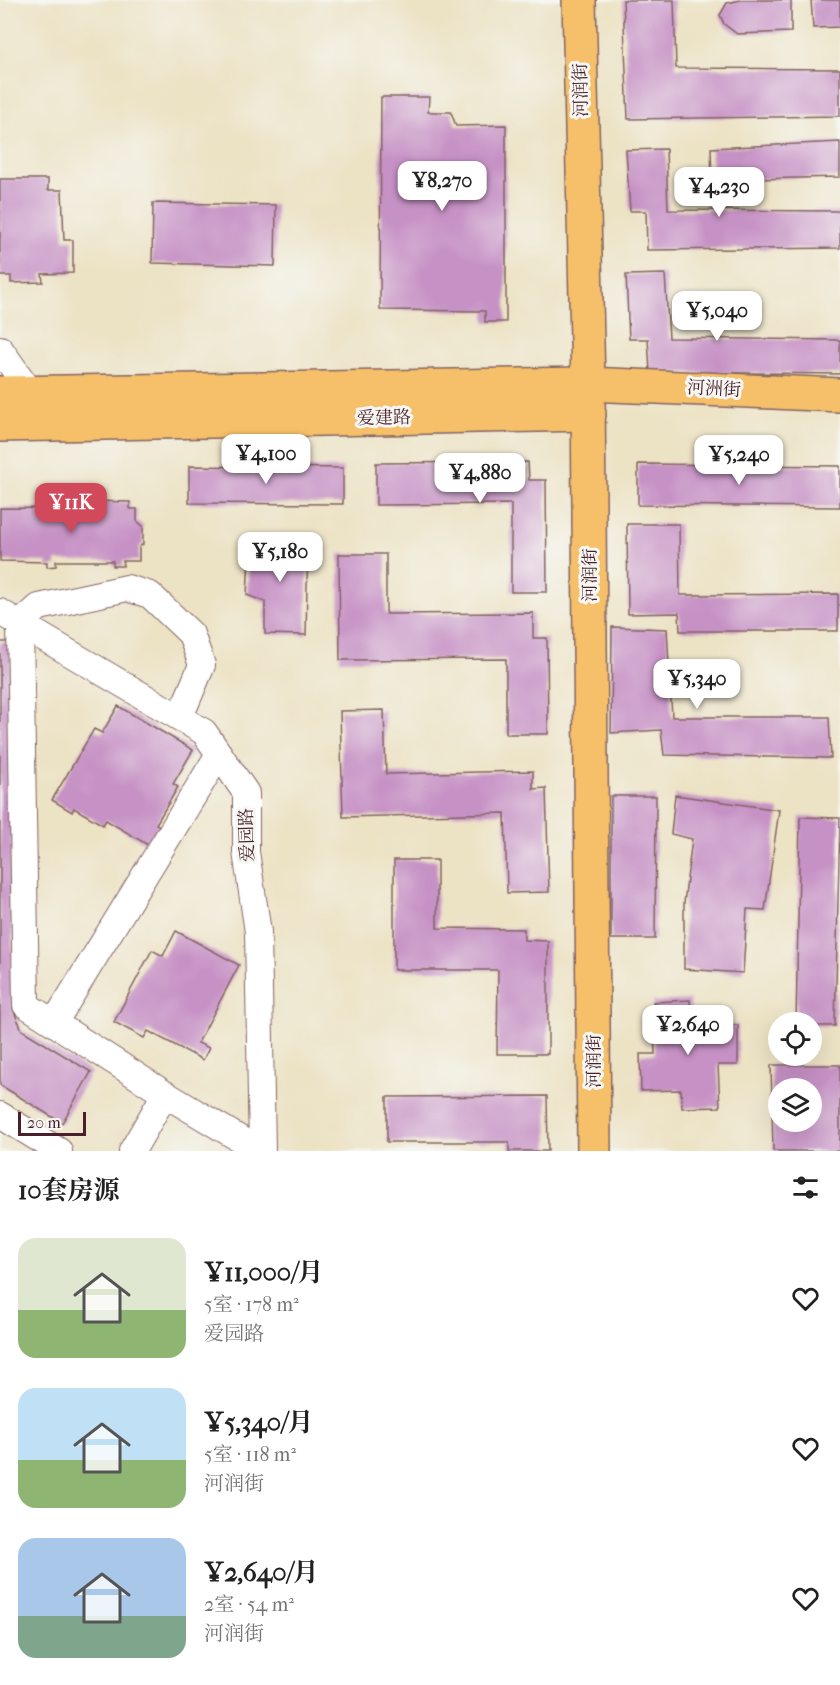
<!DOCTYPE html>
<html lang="zh">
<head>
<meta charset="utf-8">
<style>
  body { margin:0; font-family:"IM FELL French Canon","Noto Serif SC",serif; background:#f6f6f6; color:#222; height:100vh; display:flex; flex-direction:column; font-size:22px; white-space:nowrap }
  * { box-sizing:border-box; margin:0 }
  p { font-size:20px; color:#767676 }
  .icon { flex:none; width:33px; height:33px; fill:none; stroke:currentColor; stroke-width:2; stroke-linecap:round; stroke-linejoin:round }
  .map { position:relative; height:1151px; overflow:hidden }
  .sheet { display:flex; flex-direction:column; background:#fff; flex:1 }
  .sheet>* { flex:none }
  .buttons { position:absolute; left:768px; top:1012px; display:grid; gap:12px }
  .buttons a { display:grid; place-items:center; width:54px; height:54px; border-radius:50%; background:#fff; box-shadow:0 6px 24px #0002; font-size:30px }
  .scale { position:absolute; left:18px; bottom:15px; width:68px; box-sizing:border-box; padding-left:6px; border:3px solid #4a1f2b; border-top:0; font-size:16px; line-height:21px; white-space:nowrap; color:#4a1f2b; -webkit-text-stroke:4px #f6f6f2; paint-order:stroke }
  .price { position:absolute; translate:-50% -51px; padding:0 14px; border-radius:12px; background:#fff; color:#222; font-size:20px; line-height:39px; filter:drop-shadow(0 2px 3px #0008) }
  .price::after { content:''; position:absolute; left:50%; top:36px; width:18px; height:14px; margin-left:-9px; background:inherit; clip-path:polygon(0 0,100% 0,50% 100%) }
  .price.on { background:#d1495b; color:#fff }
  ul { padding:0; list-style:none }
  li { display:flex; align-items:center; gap:18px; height:150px; padding:0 18px }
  li span { display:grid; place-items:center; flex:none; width:168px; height:120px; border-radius:18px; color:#555 }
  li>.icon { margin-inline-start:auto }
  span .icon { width:72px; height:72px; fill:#fffc; stroke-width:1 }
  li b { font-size:26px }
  h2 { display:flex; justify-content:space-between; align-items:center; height:72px; padding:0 18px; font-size:26px }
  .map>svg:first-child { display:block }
  .building { fill:#c691c5; fill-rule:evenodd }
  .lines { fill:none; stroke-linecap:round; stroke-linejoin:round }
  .minor-casing { stroke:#836361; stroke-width:28 }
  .major-casing { stroke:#836361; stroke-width:36 }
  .highway-casing { stroke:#836361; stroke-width:36 }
  .minor { stroke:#fff; stroke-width:26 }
  .major { stroke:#f6c06b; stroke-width:33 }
  .highway { stroke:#f6c06b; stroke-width:33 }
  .labels { text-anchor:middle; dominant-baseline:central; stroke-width:6; stroke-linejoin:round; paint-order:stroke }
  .street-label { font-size:18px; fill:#4a1f2b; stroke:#f6f6f2 }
</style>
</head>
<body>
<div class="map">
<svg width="840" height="1151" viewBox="0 0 840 1151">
  <rect width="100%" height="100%" fill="#f6f6f2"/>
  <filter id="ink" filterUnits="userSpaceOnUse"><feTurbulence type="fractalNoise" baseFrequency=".0167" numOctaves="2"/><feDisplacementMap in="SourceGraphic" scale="12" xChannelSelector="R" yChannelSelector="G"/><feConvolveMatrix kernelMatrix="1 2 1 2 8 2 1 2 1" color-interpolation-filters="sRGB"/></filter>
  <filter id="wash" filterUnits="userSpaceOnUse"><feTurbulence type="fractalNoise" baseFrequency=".008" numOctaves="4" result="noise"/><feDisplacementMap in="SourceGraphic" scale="24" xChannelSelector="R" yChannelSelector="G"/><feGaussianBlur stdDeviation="1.35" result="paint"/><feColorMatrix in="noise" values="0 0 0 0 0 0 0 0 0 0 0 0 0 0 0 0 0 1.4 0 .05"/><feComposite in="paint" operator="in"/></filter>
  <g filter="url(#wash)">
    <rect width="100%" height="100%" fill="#ece2c4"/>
    <g id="blocks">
      <!-- building -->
      <g class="building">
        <path d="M623,0H674L676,68L840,69V116L628,119Z"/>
        <path d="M741,0H791V32L737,34L724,24L720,15L727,3Z"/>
        <path d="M811,0H840V27L813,28Z"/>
        <path d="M381,97H429L428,112H451L456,126L506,125V322H485V311L380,310Z"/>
        <path d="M840,142V177L712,180L711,148Z"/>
        <path d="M666,149L668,210L840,211V248L647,250L646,211H630L626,150Z"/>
        <path d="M0,179H48V190H62L64,240H73V273L42,274L43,282L11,283V276H0Z"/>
        <path d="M153,203L276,205L275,266L152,263Z"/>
        <path d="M665,274L669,338L840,340V374L650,372L648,339H629L626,275Z"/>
        <path d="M528,462L529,480H546L547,592H511V504L376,505V463Z"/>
        <path d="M638,464L840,466V507L638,505Z"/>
        <path d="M189,466L343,468V504L189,503Z"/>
        <path d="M90,501L130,502V509H137V521L143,526V544L139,547V561H123V566H113V561H56V566L47,567V562L0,561V508L90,509Z"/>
        <path d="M627,524H679L680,595L838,594V631H680L679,613L628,614Z"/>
        <path d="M308,537L306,635L265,634V602L247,595L250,539Z"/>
        <path d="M339,554H386V614L533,613V638H547L548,734H506V659L340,660Z"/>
        <path d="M612,627L667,629L672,717H829L831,758L664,755L661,730L611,733Z"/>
        <path d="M0,642H11L13,1009L22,1030L91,1072L62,1123L0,1085Z"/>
        <path d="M118,706L193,750L173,784L178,787L156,824L164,829L153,848L106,820L103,825L74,808L72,812L52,800L94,729L102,733Z"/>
        <path d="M384,710L386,774L533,771V789L546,788L549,892L507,893L505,813L343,817L340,711Z"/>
        <path d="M675,795L779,810L765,910L747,909L743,973L684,969V903L692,839L671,834Z"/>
        <path d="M611,796H656L655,939H611Z"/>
        <path d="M800,817L840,818L835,1026H812V1023H796Z"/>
        <path d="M394,860H437V928L524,929V940L548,941V1054H497L498,970H394Z"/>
        <path d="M176,931L239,965L198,1043L209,1048L203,1060L148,1031L144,1038L114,1022L152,950L163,956Z"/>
        <path d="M690,1000L691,1025H738V1065H718L720,1107L682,1108L681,1090L641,1091L640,1054H655L653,1002Z"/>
        <path d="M771,1065H840V1151H773ZM778,1089H812V1122H778Z"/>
        <path d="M547,1096L548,1151H509V1142H387V1097Z"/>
      </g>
    </g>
  </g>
  <g filter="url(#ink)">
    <use href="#blocks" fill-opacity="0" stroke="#836361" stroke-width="1.5"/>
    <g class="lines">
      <!-- minor casing -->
      <g class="minor-casing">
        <g id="minor">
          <path d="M0,349L31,393"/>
          <path d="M0,612L204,732L246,793V852L258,932L262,1151"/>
          <path d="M180,717L202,665L191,634L150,595L127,588L39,607L20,624L26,1005L165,1094L260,1151"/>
          <path d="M54,1023L219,754"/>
          <path d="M0,1115L59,1151"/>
          <path d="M132,1151L165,1094"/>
        </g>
      </g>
      <!-- major casing -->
      <g class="major-casing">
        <g id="major">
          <path d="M0,393L588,384L840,395"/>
          <path d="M0,425L589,414"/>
        </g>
      </g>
      <!-- highway casing -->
      <g class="highway-casing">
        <path id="highway" d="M579,0L588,384L594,1151"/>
      </g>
      <!-- minor -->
      <use href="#minor" class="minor"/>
      <!-- major -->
      <use href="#major" class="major"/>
      <!-- highway -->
      <use href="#highway" class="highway"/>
    </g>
  </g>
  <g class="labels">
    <!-- street labels -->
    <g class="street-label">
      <text transform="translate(581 90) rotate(-91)">河润街</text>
      <text transform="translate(714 389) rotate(3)">河洲街</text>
      <text transform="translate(384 418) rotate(-1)">爱建路</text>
      <text transform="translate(590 575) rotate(-90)">河润街</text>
      <text transform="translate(247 835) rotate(-92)">爱园路</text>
      <text transform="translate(594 1061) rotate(-90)">河润街</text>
    </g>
  </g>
</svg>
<div class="buttons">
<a><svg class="icon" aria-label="locate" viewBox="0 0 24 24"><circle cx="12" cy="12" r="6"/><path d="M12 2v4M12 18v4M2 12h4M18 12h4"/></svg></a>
<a><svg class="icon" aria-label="layers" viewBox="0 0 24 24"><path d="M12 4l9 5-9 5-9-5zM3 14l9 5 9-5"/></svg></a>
</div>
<div class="scale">20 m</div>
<b class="price" style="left:442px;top:212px">¥8,270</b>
<b class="price" style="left:719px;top:218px">¥4,230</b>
<b class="price" style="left:717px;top:342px">¥5,040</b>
<b class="price" style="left:266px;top:485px">¥4,100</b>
<b class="price" style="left:739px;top:486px">¥5,240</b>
<b class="price" style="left:480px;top:504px">¥4,880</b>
<b class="price on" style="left:71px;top:534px">¥11K</b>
<b class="price" style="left:280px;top:583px">¥5,180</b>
<b class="price" style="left:697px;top:710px">¥5,340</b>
<b class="price" style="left:688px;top:1056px">¥2,640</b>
</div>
<section class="sheet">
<h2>10套房源<svg class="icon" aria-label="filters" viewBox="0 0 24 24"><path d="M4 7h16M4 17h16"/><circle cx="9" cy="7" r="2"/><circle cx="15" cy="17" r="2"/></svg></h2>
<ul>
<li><span style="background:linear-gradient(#dfe7d0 60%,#8fb573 0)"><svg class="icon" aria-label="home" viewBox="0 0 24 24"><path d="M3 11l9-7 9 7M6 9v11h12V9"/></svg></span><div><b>¥11,000/月</b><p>5室 · 178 m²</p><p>爱园路</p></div><svg class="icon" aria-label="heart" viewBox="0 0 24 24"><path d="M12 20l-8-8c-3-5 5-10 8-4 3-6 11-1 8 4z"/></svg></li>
<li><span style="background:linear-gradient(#bfe0f5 60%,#8fb573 0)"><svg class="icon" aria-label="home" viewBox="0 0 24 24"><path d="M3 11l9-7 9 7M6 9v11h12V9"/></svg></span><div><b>¥5,340/月</b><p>5室 · 118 m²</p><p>河润街</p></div><svg class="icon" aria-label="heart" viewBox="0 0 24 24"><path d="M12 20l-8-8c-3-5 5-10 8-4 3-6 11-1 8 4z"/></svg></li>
<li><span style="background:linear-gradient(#a9c7e8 65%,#7fa58c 0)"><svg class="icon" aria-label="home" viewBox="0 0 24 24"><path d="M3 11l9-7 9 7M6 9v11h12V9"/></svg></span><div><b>¥2,640/月</b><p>2室 · 54 m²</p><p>河润街</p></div><svg class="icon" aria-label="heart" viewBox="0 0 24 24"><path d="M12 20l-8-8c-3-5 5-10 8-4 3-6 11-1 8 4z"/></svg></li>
</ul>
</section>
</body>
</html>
